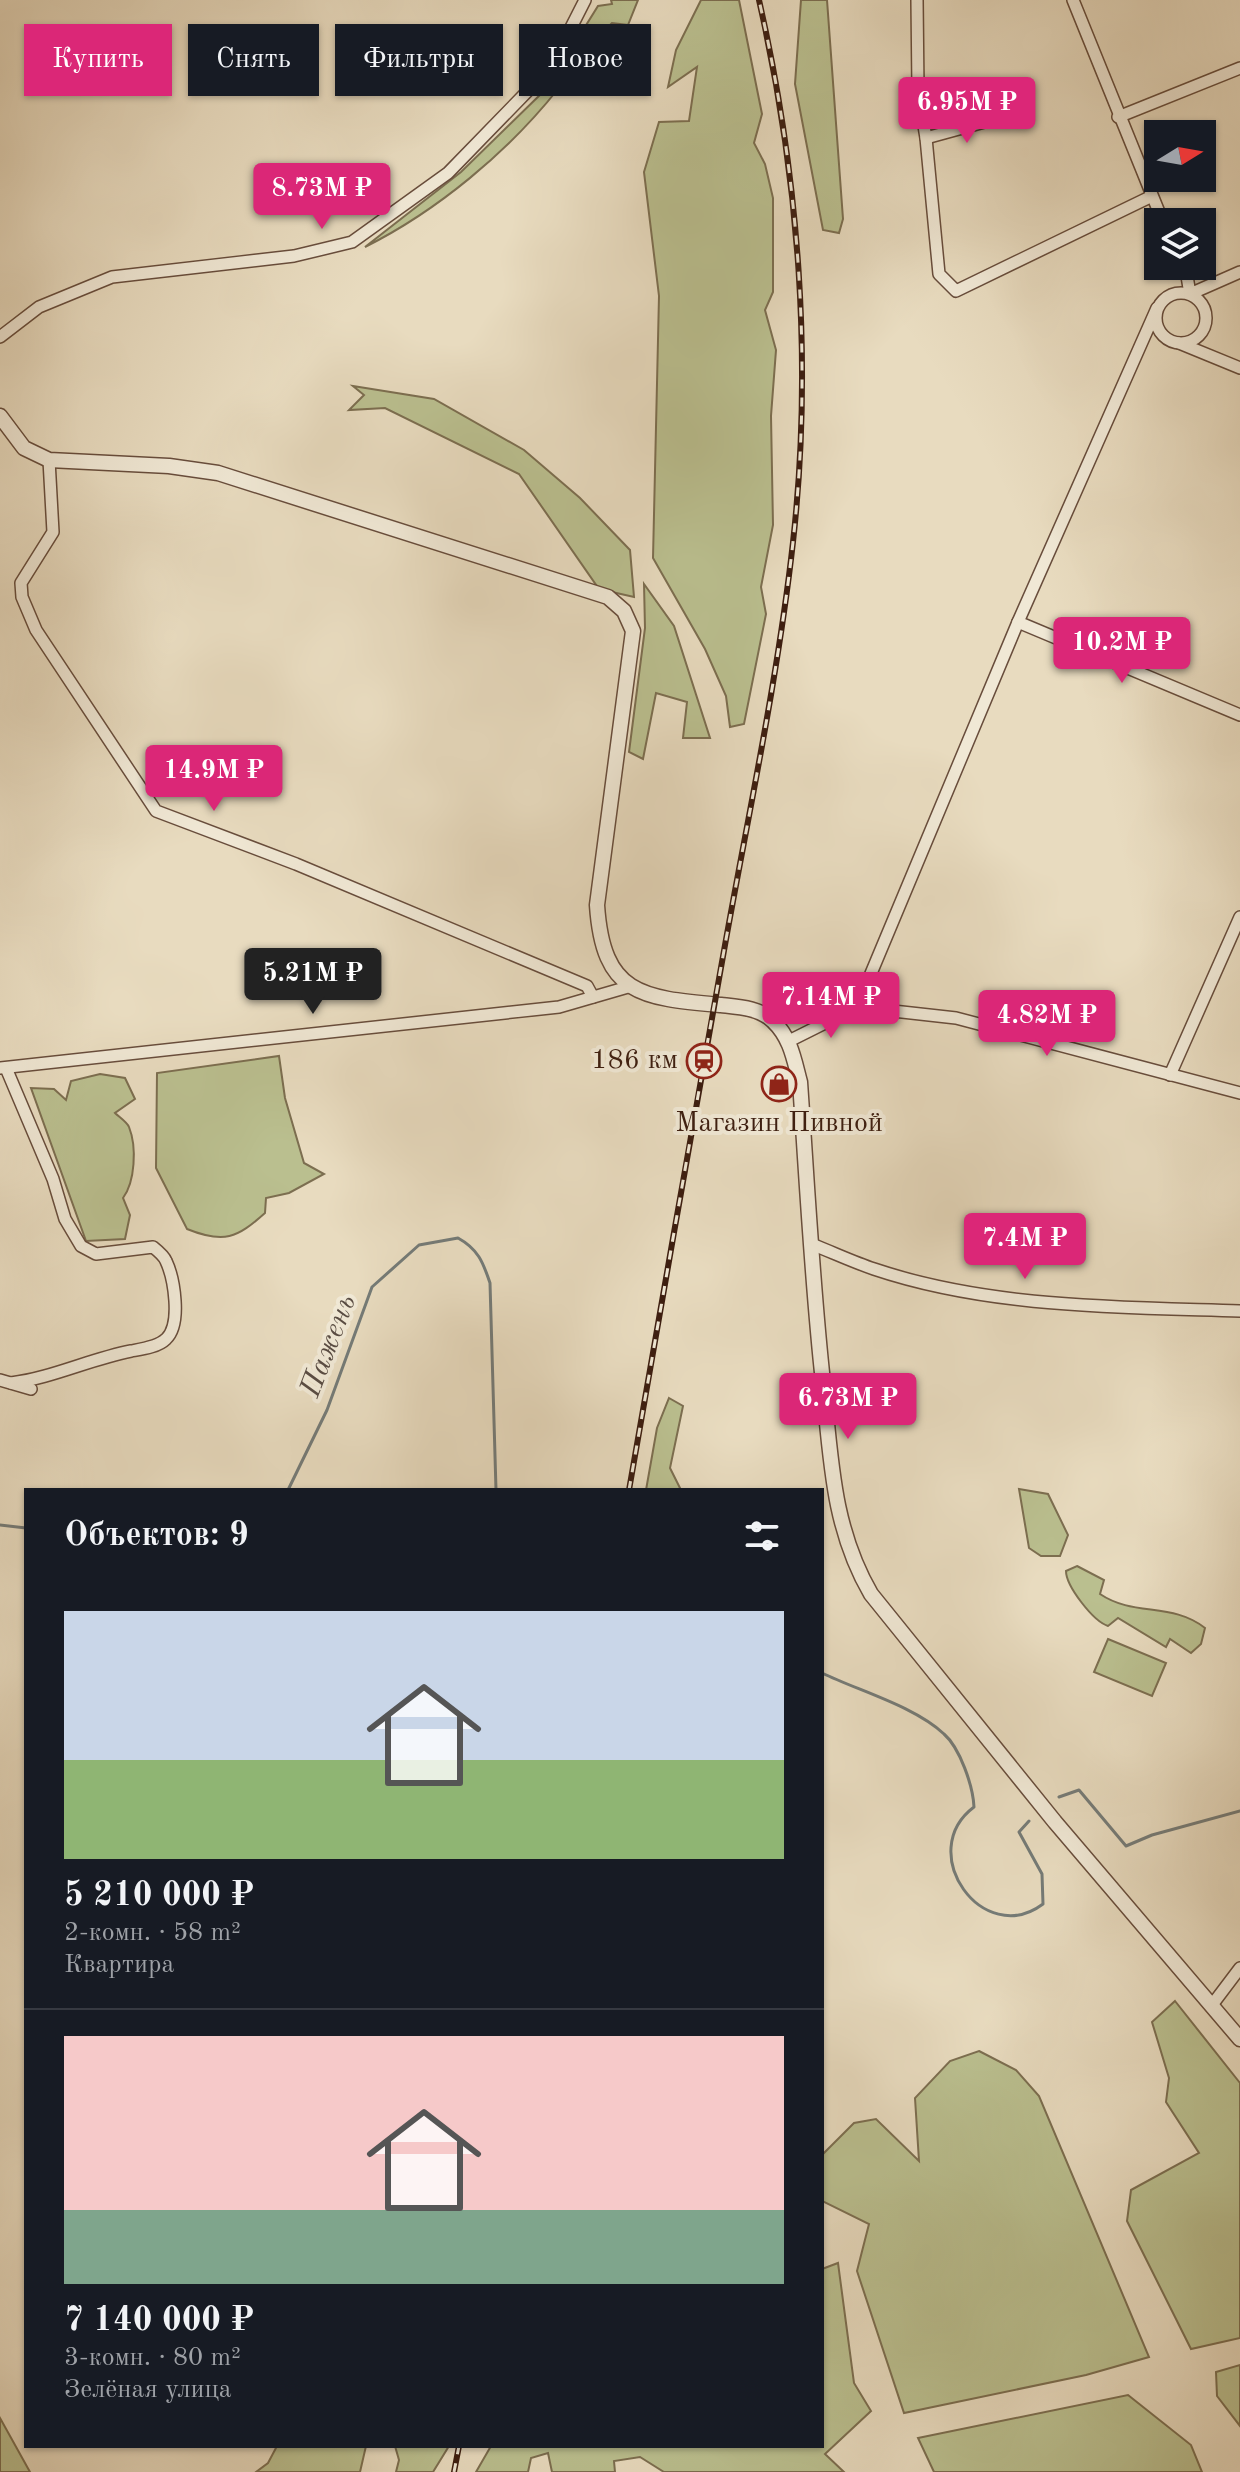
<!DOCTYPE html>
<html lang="ru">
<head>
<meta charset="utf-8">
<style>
  body { margin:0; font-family:"Old Standard TT",serif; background:#20242c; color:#f1f3f6; height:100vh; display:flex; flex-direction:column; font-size:30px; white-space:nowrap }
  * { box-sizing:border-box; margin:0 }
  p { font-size:26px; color:#9ea1a6 }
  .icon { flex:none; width:44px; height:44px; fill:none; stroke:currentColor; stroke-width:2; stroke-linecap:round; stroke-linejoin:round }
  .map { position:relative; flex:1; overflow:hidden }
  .drawer { position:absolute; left:24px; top:1488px; width:800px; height:960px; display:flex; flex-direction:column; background:#171b24; border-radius:0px; box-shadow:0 2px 6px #0004 }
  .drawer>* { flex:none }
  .guide { position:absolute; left:24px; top:24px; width:800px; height:72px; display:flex; gap:16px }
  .needle { width:52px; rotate:79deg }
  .tools { position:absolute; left:1144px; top:120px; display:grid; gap:16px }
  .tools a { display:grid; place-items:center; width:72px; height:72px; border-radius:0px; background:#171b24; box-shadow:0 2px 6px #0004; font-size:40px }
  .price { position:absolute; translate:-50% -68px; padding:0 18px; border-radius:8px; background:#db2777; color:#fff; font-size:26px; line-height:52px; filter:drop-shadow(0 2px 4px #0008) }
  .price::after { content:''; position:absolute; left:50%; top:48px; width:24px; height:18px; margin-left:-12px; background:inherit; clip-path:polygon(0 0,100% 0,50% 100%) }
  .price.on { background:#222; color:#fff }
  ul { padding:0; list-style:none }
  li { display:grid; align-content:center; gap:16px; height:424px; padding:0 40px }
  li+li { border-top:2px solid #363941 }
  li span { display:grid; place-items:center; height:248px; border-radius:0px; color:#555 }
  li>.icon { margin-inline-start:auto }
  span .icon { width:144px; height:144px; fill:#fffc; stroke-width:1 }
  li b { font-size:34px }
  h2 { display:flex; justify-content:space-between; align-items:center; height:96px; padding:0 40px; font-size:34px }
  .pill { padding:0 28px; border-radius:0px; background:#171b24; box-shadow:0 2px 6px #0004; font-size:28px; line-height:72px }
  .pill.on { background:#db2777; color:#fff }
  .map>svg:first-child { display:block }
  .green { fill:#babf8f; stroke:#7c6e50; stroke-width:2 }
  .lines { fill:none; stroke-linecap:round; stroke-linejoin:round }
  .stream { stroke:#757b77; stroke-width:3 }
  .minor-casing { stroke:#684d3c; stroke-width:14 }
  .tertiary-casing { stroke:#684d3c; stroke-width:17 }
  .minor { stroke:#f0e8d5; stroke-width:11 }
  .tertiary { stroke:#f0e8d5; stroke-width:14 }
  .rail-casing { stroke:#3d1e10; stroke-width:6 }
  .rail { stroke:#f0e8d5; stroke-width:3; stroke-dasharray:9; stroke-linecap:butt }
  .labels { text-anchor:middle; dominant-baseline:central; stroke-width:8; stroke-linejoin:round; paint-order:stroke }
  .poi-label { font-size:28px; fill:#3d1e10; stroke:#f0e8d5; text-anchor:end }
  .water-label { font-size:30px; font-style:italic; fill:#594c43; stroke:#f0e8d5 }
</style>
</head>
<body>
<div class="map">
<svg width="1240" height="2472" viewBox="0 0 1240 2472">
  <rect width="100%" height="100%" fill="#e8dbbf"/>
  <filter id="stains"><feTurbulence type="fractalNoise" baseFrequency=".0025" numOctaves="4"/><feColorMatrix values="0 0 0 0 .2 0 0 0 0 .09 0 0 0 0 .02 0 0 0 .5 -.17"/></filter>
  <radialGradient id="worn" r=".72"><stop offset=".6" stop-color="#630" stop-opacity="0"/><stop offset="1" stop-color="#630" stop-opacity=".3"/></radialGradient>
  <!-- green -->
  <g class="green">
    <path d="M611,0H638L628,25L612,23C591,44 576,66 558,89C508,152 437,211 365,247L461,172L547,88L598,6L612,4Z"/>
    <path d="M701,0H739L762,114L754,143L765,164L773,198V292L765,310L776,350L771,416L773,525L761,587L766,614L744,724L730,727L726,696L705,649L653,558L659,296L644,172L659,122L689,121L697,67L668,87L676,50Z"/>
    <path d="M801,0H827L843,219L839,233L823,230L795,84Z"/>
    <path d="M353,386L434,399L524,450L580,498L630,550L634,597L599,589L519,474L385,408L349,410L364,395Z"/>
    <path d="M644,584L674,626L710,738H683L687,702L656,693L643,759L629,752L645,628Z"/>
    <path d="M279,1056L285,1098L304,1163L324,1174L289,1193L266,1198L265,1213C237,1238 224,1244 187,1229L156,1168L157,1073Z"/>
    <path d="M100,1074L125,1078L135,1099L115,1113C119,1117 127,1122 129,1127C137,1147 135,1182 123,1198L130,1215L125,1239L86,1241L31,1088L54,1089L66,1100L71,1081Z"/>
    <path d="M669,1398L683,1406L670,1468L681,1490H646L657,1428Z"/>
    <path d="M1019,1489L1048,1494L1068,1535L1060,1556H1041L1029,1548Z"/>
    <path d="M1077,1566L1104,1580L1100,1594C1134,1617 1172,1602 1205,1628L1201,1644L1191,1653L1170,1639L1166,1647L1118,1618L1108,1626C1093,1621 1066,1586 1066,1571Z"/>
    <path d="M1108,1639L1166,1663L1152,1696L1094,1672Z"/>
    <path d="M1175,2001L1240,2083V2338L1191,2349L1127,2221L1131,2190L1199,2153L1166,2102L1169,2078L1152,2022Z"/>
    <path d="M979,2051L1016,2070L1039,2096L1149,2357L1086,2375L904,2413L857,2271L869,2224L822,2201V2155L854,2123L876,2119L919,2161L915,2098L950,2061Z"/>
    <path d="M838,2263L854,2383L871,2411L825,2454L844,2472H664L640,2457L614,2461L615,2472H552L548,2453L531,2458L528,2472H476L491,2446H822V2269Z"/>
    <path d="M1240,2365V2426L1217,2396L1216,2372Z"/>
    <path d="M1128,2395L1191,2445L1202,2472H934L918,2438Z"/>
    <path d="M0,2418L30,2472H0Z"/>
    <path d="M277,2446H366L360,2472H256L268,2463Z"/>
    <path d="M395,2446H449L433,2472H396L399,2460Z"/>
  </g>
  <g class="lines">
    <!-- stream -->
    <g class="stream">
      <path d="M288,1490L327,1410L372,1287L419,1245L458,1238C478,1249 483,1262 490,1283L496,1490"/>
      <path d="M0,1525L26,1528"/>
      <path d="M822,1673C859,1691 914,1706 944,1734C960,1748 973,1786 974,1807C914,1852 983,1949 1043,1904L1042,1874L1019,1832L1029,1821"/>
      <path d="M1059,1797L1079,1790L1126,1846L1152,1835L1240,1811"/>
    </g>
    <!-- minor casing -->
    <g class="minor-casing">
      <g id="minor">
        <path d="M917,0L918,89L926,138L939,274L956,291L1150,197"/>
        <path d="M1073,0L1163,222"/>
        <path d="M1118,117L1240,68"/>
        <path d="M926,138L999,118"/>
        <path d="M1187,276L1190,294L1240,272"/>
        <circle cx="1181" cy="318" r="25"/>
        <path d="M0,337L39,307L112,277L294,256L352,242L448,173L551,67L585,0"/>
        <path d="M1179,343L1240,368"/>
        <path d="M49,460L53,532L21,583L22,597L36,630L156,811L296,864L587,986L593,997"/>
        <path d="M1018,622L1240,715"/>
        <path d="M857,1007L956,1018L1240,1093"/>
        <path d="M789,1041L857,1007L1018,622L1157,308"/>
        <path d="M0,1068L559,1007L628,987"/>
        <path d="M6,1068L53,1179L65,1219L81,1246L96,1254L153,1247C158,1251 164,1256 166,1261C174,1278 182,1324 166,1339C158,1347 142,1349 131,1351C90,1359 52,1378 11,1383"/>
        <path d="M1170,1075L1240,917"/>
        <path d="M811,1244C832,1252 853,1262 874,1269C990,1308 1119,1307 1240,1311"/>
        <path d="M0,1380L31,1389"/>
        <path d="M1212,2005L1240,1968"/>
      </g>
    </g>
    <!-- tertiary casing -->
    <g class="tertiary-casing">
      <path id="tertiary" d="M0,416L24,448L49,460L169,466L218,473L608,597L624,611L633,631L597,905C603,995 641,998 721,1005C739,1007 760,1008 773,1021C791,1038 794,1060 800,1082C807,1182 812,1282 823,1382C831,1458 832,1527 871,1594L1055,1822L1240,2039"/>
    </g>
    <!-- minor -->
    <use href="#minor" class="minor"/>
    <!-- tertiary -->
    <use href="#tertiary" class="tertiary"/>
    <!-- rail casing -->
    <g class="rail-casing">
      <g id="rail">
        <path d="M629,1490C661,1308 692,1127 725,945C749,811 778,677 793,542C813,362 799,176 759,0"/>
        <path d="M454,2472L459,2446"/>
      </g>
    </g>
    <!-- rail -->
    <use href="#rail" class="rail"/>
  </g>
  <!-- icons -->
  <defs>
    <g id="station-ring" transform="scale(1.8)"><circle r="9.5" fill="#f0e8d5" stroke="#8f2418" stroke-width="1.5"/><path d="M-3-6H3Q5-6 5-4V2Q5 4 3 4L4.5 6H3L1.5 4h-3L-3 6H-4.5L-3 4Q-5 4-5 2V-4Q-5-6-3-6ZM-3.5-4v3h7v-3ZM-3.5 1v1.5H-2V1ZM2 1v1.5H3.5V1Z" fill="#8f2418"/></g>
    <g id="shop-ring" transform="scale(1.8)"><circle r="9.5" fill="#f0e8d5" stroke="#8f2418" stroke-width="1.5"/><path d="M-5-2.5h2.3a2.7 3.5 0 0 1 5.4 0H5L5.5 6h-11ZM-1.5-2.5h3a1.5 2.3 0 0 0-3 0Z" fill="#8f2418"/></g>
  </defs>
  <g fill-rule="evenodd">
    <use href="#station-ring" x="704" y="1061"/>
    <use href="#shop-ring" x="779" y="1084"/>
  </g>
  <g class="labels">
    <!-- poi labels -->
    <g class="poi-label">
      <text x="678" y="1061">186 км</text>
      <text x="779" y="1124" text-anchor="middle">Магазин Пивной</text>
    </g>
    <!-- water labels -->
    <g class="water-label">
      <text transform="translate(329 1346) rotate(-69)">Пажень</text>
    </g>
  </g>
  <rect width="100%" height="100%" filter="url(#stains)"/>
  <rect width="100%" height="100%" fill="url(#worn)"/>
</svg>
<div class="tools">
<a><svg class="needle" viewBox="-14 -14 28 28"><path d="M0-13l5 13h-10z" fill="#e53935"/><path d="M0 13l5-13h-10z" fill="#9ea1a6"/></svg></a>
<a><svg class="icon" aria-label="layers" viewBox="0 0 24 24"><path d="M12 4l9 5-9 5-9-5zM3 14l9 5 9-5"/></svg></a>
</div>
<b class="price" style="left:967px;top:145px">6.95M ₽</b>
<b class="price" style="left:322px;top:231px">8.73M ₽</b>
<b class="price" style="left:1122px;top:685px">10.2M ₽</b>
<b class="price" style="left:214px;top:813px">14.9M ₽</b>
<b class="price on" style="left:313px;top:1016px">5.21M ₽</b>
<b class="price" style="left:831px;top:1040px">7.14M ₽</b>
<b class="price" style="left:1047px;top:1058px">4.82M ₽</b>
<b class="price" style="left:1025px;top:1281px">7.4M ₽</b>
<b class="price" style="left:848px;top:1441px">6.73M ₽</b>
<div class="guide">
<a class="pill on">Купить</a>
<a class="pill">Снять</a>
<a class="pill">Фильтры</a>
<a class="pill">Новое</a>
</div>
<section class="drawer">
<h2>Объектов: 9<svg class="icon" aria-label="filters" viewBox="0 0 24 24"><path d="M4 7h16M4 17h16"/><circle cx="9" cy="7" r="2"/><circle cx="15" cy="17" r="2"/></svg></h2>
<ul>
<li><span style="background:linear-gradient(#c9d6e8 60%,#8fb573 0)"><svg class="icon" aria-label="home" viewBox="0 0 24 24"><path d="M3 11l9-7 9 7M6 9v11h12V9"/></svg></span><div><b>5 210 000 ₽</b><p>2-комн. · 58 m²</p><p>Квартира</p></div></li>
<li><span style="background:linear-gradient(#f6c9c9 70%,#7fa58c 0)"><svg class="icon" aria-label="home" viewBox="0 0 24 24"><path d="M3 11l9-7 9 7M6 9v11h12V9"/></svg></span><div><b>7 140 000 ₽</b><p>3-комн. · 80 m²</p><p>Зелёная улица</p></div></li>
</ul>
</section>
</div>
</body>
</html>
